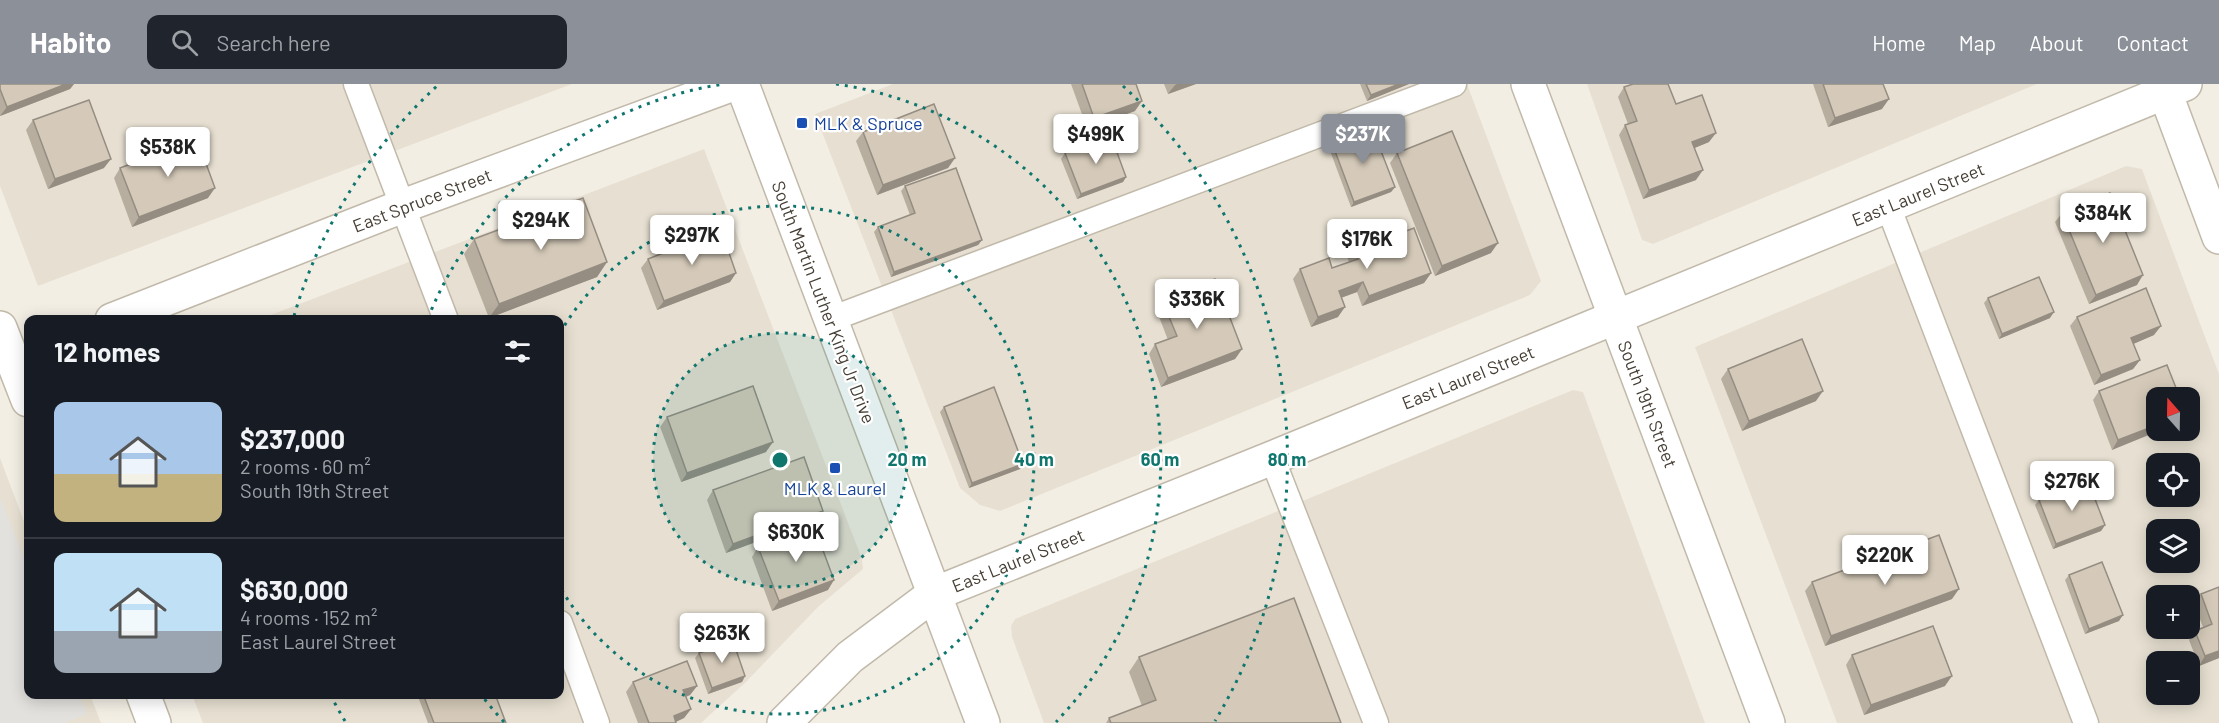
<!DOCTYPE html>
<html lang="en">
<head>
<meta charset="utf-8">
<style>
  body { margin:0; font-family:Barlow,sans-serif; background:#20242c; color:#f1f3f6; height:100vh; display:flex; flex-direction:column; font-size:22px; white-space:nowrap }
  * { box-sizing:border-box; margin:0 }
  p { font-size:20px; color:#9ea1a6 }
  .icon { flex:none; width:33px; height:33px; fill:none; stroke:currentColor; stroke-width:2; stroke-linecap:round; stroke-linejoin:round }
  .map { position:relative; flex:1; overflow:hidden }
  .sheet { position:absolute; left:24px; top:231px; width:540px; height:384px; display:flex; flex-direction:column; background:#171b24; border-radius:12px; box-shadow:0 3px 15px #0003 }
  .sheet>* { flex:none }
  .needle { width:39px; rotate:340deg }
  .fabs { position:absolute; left:2146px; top:303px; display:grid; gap:12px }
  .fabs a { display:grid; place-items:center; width:54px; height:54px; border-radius:12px; background:#171b24; box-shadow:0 3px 15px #0003; font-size:30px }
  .price { position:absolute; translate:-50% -51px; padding:0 14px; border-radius:6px; background:#fff; color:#222; font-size:20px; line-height:39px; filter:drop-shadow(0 2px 3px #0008) }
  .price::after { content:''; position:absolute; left:50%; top:36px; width:18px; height:14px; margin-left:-9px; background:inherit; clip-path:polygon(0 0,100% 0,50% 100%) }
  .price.active { background:#8c9099; color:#fff }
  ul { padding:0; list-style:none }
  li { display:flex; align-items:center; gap:18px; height:150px; padding:0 30px }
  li+li { border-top:2px solid #363941 }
  li span { display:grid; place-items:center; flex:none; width:168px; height:120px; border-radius:12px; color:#555 }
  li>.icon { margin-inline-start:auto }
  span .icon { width:72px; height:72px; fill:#fffc; stroke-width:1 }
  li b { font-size:26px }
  h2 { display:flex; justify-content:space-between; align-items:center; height:72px; padding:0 30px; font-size:26px }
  header { display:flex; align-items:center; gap:36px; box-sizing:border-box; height:84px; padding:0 30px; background:#8c9099; color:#fff }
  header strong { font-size:28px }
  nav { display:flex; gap:33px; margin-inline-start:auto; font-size:21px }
  .search { width:420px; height:54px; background:#20242c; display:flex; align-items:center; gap:15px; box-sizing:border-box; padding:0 21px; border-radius:12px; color:#9ea1a6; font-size:22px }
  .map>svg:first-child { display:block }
  .residential { fill:#e7e0d2; fill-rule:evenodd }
  .parking { fill:#e3e1dd }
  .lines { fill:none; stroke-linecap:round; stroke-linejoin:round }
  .service-casing { stroke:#c1b9a9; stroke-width:27 }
  .minor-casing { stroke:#c1b9a9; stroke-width:36 }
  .tertiary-casing { stroke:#c1b9a9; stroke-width:36 }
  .service { stroke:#fff; stroke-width:24 }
  .minor { stroke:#fff; stroke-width:33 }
  .tertiary { stroke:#fff; stroke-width:33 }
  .wall { fill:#b7ae9f }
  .shaded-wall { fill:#958d82 }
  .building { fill:#d5cab9; stroke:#958d82; stroke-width:1.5 }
  .ring { fill:none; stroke:#0f766e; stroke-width:3; stroke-dasharray:3 6 }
  .transit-dot { fill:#1a4fb4; stroke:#fff; stroke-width:2 }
  .labels { text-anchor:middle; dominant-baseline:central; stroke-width:4.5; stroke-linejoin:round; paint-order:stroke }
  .transit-label { font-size:18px; fill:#164399; stroke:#fff; text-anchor:start }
  .street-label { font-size:18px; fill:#453e34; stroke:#fff }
  .centre { fill:#0f766e; stroke:#fff; stroke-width:3 }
  .ring-label { font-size:18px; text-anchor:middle; font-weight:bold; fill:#0f766e; stroke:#fff; stroke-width:4.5; stroke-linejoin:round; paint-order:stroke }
</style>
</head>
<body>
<header>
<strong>Habito</strong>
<div class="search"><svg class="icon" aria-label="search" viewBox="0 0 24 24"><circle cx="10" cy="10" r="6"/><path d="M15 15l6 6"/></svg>Search here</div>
<nav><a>Home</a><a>Map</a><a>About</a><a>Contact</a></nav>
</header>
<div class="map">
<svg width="2219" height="639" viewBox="0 0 2219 639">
  <rect width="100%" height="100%" fill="#f3eee4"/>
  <!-- residential -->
  <g class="residential">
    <path d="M0,0H572L38,202L0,102Z"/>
    <path d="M893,0H1467L1541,197L1530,211L1000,427L980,421L960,404L815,30Z"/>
    <path d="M1587,0H2037L1653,160L1642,156Z"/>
    <path d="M704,65L862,475L863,485L818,523L746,598L701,639H203L192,611L560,610V236L260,235Z"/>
    <path d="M2126,82L2142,85L2219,290V639H1837L1695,263ZM2157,314H2190V346H2157ZM2157,380H2190V412H2157ZM2157,446H2190V478H2157ZM2157,512H2190V544H2157ZM2157,578H2190V610H2157Z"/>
    <path d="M1573,306L1583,308L1705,639H1044L1012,553L1011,542L1015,535Z"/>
    <path d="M0,374L28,448V610L90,611L101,639H0Z"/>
  </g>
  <!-- parking -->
  <path class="parking" d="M0,413L28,484V610L79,611L87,630L64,639H0Z"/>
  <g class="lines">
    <!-- service casing -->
    <g class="service-casing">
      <g id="service">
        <path d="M356,0L446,236"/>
        <path d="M1888,122L2086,639"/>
        <path d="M831,235L1454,0"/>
        <path d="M1272,374L1376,639"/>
        <path d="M560,539L597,639"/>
      </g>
    </g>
    <!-- minor casing -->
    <g class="minor-casing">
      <g id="minor">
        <path d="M1528,0L1768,639"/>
        <path d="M2165,8L2219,153"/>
        <path d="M112,236L403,122L733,0"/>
        <path d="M0,244L28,316"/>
        <path d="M143,610L154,639"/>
        <path d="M784,639L850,573L934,510L1272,374L2185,0"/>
      </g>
    </g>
    <!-- tertiary casing -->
    <g class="tertiary-casing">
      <path id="tertiary" d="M742,0L983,639"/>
    </g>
    <!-- service -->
    <use href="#service" class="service"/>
    <!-- minor -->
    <use href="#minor" class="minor"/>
    <!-- tertiary -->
    <use href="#tertiary" class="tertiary"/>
  </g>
  <!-- wall -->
  <g class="wall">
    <path d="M0,0H74L70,5L0,32Z"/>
    <path d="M1071,0H1136L1135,27L1087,44Z"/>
    <path d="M1164,0H1196L1168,10Z"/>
    <path d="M1360,0H1409L1367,17Z"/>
    <path d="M1813,0H1883L1882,25L1828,43Z"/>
    <path d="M1624,3L1676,20L1709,58L1694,64L1696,96L1643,115L1619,51L1625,41L1628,40L1618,13Z"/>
    <path d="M33,36L104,84L48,105L26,46Z"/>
    <path d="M863,48L955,74L948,84L877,111L856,57Z"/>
    <path d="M1332,59L1395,103L1391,108L1351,123L1329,64Z"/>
    <path d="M1065,69L1126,93L1123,98L1077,115L1061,75Z"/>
    <path d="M1397,69L1491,169L1435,192L1390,79Z"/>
    <path d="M120,84L208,114L132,143L114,94Z"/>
    <path d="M905,102L982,156L978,161L891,193L874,148L878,143L910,131L901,107Z"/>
    <path d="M2062,129L2137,201L2089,220L2055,138Z"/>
    <path d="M474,155L607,178L597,193L489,234L464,170Z"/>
    <path d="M1375,159L1431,189L1424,199L1362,222L1357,208L1341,214L1338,233L1311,243L1293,195L1300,185L1332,184L1349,178L1346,170L1352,160Z"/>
    <path d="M648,175L736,189L730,198L657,226L641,184Z"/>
    <path d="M1988,214L2050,234L1999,255L1984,219Z"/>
    <path d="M1162,216L1242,265L1235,275L1161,303L1149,270L1155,260L1168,256L1156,225Z"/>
    <path d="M2077,233L2154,251L2133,260L2140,276L2133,285L2094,301L2070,242Z"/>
    <path d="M1728,285L1816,317L1742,347L1721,295Z"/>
    <path d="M2099,307L2180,314L2112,366L2093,316Z"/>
    <path d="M944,323L1023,380L1020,385L969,404L940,328Z"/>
    <path d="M667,333L766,368L681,398L660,343Z"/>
    <path d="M713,406L816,436L726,469L707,416Z"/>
    <path d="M2039,416L2105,441L2101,447L2053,465L2035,421Z"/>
    <path d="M758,463L828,506L772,527L752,473Z"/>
    <path d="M2069,491L2119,537L2085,550L2065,496Z"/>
    <path d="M1812,498L1952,515L1825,562L1805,507Z"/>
    <path d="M2219,503V574L2199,582L2189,556L2195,547L2203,543L2194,520L2201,510Z"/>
    <path d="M699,569L745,592L742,598L708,610L695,574Z"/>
    <path d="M1852,571L1945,602L1864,631L1846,581Z"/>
    <path d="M1139,573L1341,639H1106L1109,634L1142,622L1129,588Z"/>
    <path d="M633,598L697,602L690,611L686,613L691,625L684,634L676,638V639H638L626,608Z"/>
    <path d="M417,610H495L506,639H428Z"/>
  </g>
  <!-- shaded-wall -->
  <g class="shaded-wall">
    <path d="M66,0H74L70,5L0,32L7,23Z"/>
    <path d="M1177,0H1196L1168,10L1175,1Z"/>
    <path d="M1399,0H1409L1367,17L1371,11Z"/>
    <path d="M1889,15L1882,25L1828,43L1835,34Z"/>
    <path d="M1142,17L1135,27L1087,44L1094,34Z"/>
    <path d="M1716,49L1709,58L1685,68L1692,58Z"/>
    <path d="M955,74L948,84L877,111L883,101Z"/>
    <path d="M111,75L104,84L48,105L55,95Z"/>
    <path d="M1703,86L1696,96L1643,115L1649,106Z"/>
    <path d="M1126,93L1123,98L1077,115L1081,110Z"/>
    <path d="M1395,103L1391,108L1351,123L1354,118Z"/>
    <path d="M215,104L208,114L132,143L139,133Z"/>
    <path d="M982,156L978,161L891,193L894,188Z"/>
    <path d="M1498,159L1491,169L1435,192L1442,182Z"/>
    <path d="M607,178L597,193L489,234L499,220Z"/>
    <path d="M736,189L730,198L657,226L664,217Z"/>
    <path d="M1431,189L1424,199L1362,222L1369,212Z"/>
    <path d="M2143,191L2137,201L2089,220L2096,211Z"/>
    <path d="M1363,198L1357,208L1332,217L1339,207Z"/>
    <path d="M1345,223L1338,233L1311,243L1318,233Z"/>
    <path d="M2054,228L2050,234L1999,255L2002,250Z"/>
    <path d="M2161,242L2154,251L2124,264L2131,254Z"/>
    <path d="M1242,265L1235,275L1161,303L1168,294Z"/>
    <path d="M2140,276L2133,285L2094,301L2101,291Z"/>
    <path d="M1823,307L1816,317L1742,347L1749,337Z"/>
    <path d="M2157,341V346H2161L2112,366L2118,356Z"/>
    <path d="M773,358L766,368L681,398L687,389Z"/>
    <path d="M1023,380L1020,385L969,404L972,399Z"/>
    <path d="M823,427L816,436L726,469L733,460Z"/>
    <path d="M2105,441L2101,447L2053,465L2056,460Z"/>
    <path d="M834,496L828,506L772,527L779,517Z"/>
    <path d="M1959,505L1952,515L1825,562L1831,552Z"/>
    <path d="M2123,531L2119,537L2085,550L2089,545Z"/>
    <path d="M2219,567V574L2199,582L2205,572Z"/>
    <path d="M745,592L742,598L708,610L712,604Z"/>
    <path d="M1952,592L1945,602L1864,631L1871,621Z"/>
    <path d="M697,602L690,611L677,616L683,606Z"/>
    <path d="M691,625L684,634L673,639L674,632Z"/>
  </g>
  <!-- building -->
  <g class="building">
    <path d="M0,0H66L7,23L0,5Z"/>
    <path d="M1082,0H1136L1142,17L1094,34Z"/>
    <path d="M1366,0H1399L1371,11Z"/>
    <path d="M1633,0H1668L1676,20L1702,11L1716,49L1692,58L1703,86L1649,106L1625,41L1637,37L1624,3Z"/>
    <path d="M1823,0H1883L1889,15L1835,34Z"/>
    <path d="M89,16L111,75L55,95L33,36Z"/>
    <path d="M934,20L955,74L883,101L863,48Z"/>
    <path d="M1372,44L1395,103L1354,118L1332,59Z"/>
    <path d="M1452,47L1498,159L1442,182L1397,69Z"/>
    <path d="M1111,52L1126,93L1081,110L1065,69Z"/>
    <path d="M197,55L215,104L139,133L120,84Z"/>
    <path d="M956,84L982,156L894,188L878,143L915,129L905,102Z"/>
    <path d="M2110,109L2143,191L2096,211L2062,129Z"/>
    <path d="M583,114L607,178L499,220L474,155Z"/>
    <path d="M1414,144L1431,189L1369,212L1363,198L1339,207L1345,223L1318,233L1300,185L1329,174L1332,184L1358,175L1352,160L1373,152L1375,159Z"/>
    <path d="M721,146L736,189L664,217L648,175Z"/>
    <path d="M2039,193L2054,228L2002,250L1988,214Z"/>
    <path d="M1215,195L1242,265L1168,294L1155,260L1177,252L1162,216Z"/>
    <path d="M2146,204L2161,242L2131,254L2140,276L2101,291L2077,233Z"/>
    <path d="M1802,255L1823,307L1749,337L1728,285Z"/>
    <path d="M2167,281L2180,314H2157V341L2118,356L2099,307Z"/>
    <path d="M753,302L773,358L687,389L667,333Z"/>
    <path d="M994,303L1023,380L972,399L944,323Z"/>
    <path d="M804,373L823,427L733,460L713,406Z"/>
    <path d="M2088,397L2105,441L2056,460L2039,416Z"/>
    <path d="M814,442L834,496L779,517L758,463Z"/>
    <path d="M1939,451L1959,505L1831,552L1812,498Z"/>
    <path d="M2102,478L2123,531L2089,545L2069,491Z"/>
    <path d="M2219,503V567L2205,572L2195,547L2212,540L2201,510Z"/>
    <path d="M1294,514L1341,639H1111L1109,634L1156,616L1139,573Z"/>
    <path d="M1933,542L1952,592L1871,621L1852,571Z"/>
    <path d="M733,557L745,592L712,604L699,569Z"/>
    <path d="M687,577L697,602L683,606L691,625L674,632L676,639H649L633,598Z"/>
    <path d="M423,610H495L506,639H434Z"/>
  </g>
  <!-- distance rings -->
  <circle cx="780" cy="376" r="127" fill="#0f766e" fill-opacity=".12"/>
  <g class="ring">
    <circle cx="780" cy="376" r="127"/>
    <path d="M560 249A254 254 0 1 1 560 503"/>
    <path d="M504 638A380 380 0 0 1 483 613M428 234A380 380 0 0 1 724 0M836 0A380 380 0 0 1 1056 638"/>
    <path d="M345 637A507 507 0 0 1 332 614M294 232A507 507 0 0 1 437 2M1123 2A507 507 0 0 1 1215 637"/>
  </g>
  <!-- markers -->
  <g class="transit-dot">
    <rect x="796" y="33" width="12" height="12" rx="3"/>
    <rect x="829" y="378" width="12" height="12" rx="3"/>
  </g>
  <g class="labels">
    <!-- transit labels -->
    <g class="transit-label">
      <text x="814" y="39">MLK &amp; Spruce</text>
      <text x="835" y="404" text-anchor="middle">MLK &amp; Laurel</text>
    </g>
    <!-- street labels -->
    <g class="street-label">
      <text transform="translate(1918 110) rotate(-22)">East Laurel Street</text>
      <text transform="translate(422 116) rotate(-21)">East Spruce Street</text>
      <text transform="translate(824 218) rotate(69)">South Martin Luther King Jr Drive</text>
      <text transform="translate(1468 293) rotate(-22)">East Laurel Street</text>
      <text transform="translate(1648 320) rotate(69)">South 19th Street</text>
      <text transform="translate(1018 476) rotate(-22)">East Laurel Street</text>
    </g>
  </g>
  <circle cx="780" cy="376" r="9" class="centre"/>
  <g class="ring-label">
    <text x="907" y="382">20 m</text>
    <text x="1034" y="382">40 m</text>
    <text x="1160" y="382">60 m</text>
    <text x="1287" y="382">80 m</text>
  </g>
</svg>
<div class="fabs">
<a><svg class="needle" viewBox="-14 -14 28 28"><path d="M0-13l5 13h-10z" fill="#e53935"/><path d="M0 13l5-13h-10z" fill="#9ea1a6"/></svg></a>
<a><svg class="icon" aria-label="locate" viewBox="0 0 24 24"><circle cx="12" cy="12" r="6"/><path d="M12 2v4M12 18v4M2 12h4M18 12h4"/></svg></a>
<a><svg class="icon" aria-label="layers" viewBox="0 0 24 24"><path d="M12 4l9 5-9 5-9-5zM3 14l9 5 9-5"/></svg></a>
<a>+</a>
<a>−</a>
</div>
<b class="price" style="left:1096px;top:81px">$499K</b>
<b class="price active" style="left:1363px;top:81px">$237K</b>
<b class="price" style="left:168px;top:94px">$538K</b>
<b class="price" style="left:2103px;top:160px">$384K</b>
<b class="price" style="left:541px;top:167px">$294K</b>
<b class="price" style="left:692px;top:182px">$297K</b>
<b class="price" style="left:1367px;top:186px">$176K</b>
<b class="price" style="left:1197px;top:246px">$336K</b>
<b class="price" style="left:2072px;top:428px">$276K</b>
<b class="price" style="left:796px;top:479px">$630K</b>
<b class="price" style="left:1885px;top:502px">$220K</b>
<b class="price" style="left:722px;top:580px">$263K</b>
<section class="sheet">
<h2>12 homes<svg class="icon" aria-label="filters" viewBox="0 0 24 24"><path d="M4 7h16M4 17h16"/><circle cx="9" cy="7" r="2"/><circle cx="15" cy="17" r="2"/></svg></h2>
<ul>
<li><span style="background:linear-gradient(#a9c7e8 60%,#c2b280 0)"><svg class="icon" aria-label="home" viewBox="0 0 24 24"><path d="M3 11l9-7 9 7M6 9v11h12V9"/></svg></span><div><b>$237,000</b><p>2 rooms · 60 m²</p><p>South 19th Street</p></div></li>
<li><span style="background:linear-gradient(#bfe0f5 65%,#9aa5b1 0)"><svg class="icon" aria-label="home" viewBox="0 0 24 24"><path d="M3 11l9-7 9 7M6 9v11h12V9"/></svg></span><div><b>$630,000</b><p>4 rooms · 152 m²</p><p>East Laurel Street</p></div></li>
</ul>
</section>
</div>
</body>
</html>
